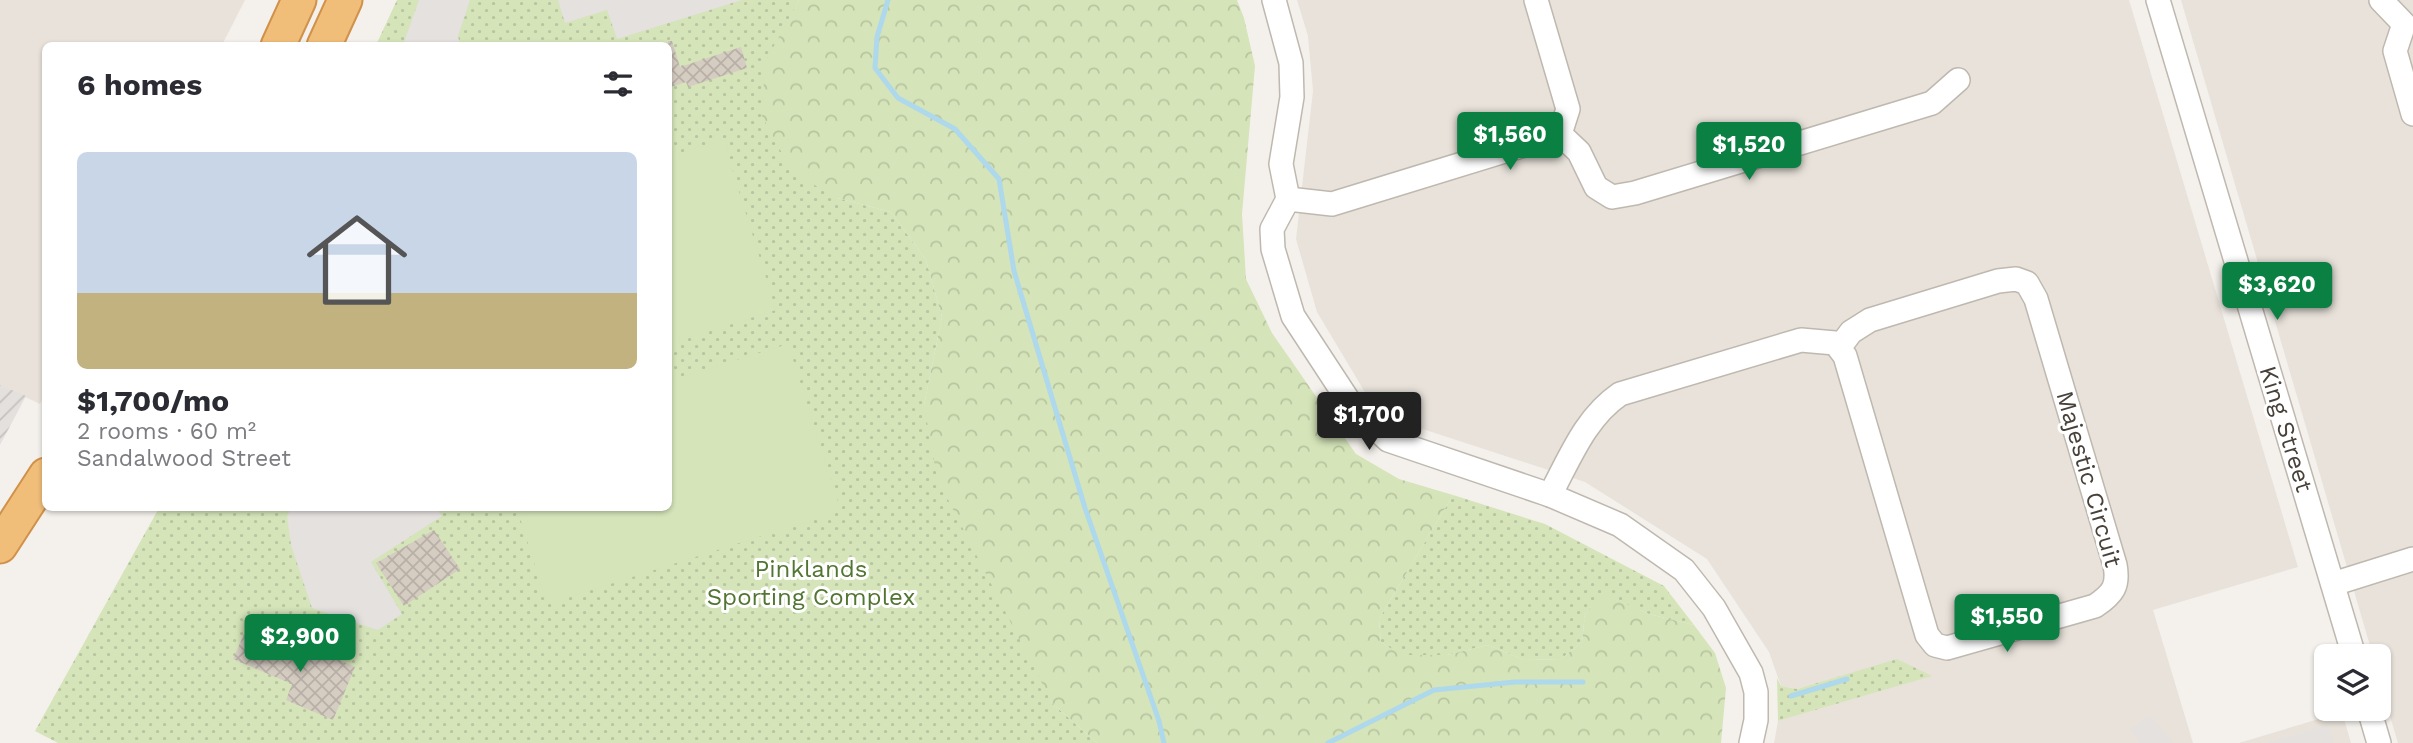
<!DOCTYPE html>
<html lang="en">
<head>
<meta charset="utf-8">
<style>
  body { margin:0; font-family:"Work Sans",sans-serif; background:#f7f7f7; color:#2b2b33; height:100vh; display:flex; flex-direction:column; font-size:26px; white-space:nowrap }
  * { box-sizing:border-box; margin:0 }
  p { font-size:23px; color:#7c7c81 }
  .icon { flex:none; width:38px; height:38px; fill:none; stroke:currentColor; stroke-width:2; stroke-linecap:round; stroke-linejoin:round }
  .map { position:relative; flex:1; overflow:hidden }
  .sheet { position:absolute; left:42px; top:42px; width:630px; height:469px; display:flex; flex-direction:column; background:#fff; border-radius:10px; box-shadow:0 2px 5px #0004 }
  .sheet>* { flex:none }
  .fabs { position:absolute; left:2314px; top:644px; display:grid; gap:14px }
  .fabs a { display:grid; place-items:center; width:77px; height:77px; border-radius:10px; background:#fff; box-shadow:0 2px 5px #0004; font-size:35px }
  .price { position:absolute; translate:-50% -60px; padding:0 16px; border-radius:7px; background:#0b8043; color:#fff; font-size:23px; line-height:46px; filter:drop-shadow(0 2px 4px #0008) }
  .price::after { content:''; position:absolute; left:50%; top:42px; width:21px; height:16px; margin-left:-10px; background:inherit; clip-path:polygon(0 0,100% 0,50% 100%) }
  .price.on { background:#222; color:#fff }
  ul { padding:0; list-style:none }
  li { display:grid; align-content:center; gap:14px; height:371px; padding:0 35px }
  li span { display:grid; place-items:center; height:217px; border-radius:10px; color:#555 }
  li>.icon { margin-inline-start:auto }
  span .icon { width:126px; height:126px; fill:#fffc; stroke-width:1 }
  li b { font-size:30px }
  h2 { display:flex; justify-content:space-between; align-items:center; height:84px; padding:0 35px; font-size:30px }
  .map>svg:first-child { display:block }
  .residential { fill:#e8e2da }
  .industrial { fill:url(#industrial-furrows) }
  .grass { fill:url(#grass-dots) }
  .forest { fill:url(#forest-crowns) }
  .garden { fill:#d5e4b9 }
  .parking { fill:#e4e1df }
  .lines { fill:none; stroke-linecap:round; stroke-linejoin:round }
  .stream { stroke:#aed8eb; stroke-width:5 }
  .building { fill:url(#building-cross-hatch) }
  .minor-casing { stroke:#bfb8af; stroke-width:26 }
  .highway-casing { stroke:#d0914a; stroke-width:37 }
  .minor { stroke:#fff; stroke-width:23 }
  .highway { stroke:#f1be7a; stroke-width:33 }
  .labels { text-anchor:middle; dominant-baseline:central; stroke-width:6; stroke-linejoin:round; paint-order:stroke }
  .street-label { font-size:24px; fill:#48413a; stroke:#fff }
  .park-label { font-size:24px; fill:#527531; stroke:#fff }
</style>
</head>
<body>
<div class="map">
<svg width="2413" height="743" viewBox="0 0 2413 743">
  <defs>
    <pattern id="industrial-furrows" width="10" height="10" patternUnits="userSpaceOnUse" patternTransform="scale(1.75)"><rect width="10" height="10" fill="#e4e0dd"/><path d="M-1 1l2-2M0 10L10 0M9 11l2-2" fill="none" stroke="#c5c1be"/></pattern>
    <pattern id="grass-dots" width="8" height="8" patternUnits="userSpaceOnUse" patternTransform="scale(1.75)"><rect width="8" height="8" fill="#d5e4b9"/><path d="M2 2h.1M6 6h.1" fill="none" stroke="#b8c5a0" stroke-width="1.8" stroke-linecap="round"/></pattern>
    <pattern id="forest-crowns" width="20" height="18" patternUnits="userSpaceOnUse" patternTransform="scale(1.75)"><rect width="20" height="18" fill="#d5e4b9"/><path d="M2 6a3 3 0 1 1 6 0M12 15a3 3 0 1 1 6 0" fill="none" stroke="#b8c5a0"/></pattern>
    <pattern id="building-cross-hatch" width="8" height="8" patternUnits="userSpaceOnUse" patternTransform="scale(1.75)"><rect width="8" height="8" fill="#d5ccc2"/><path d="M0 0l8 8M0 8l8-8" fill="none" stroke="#b8b0a7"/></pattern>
  </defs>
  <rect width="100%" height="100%" fill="#f4f1ec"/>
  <!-- residential -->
  <g class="residential">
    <path d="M0,0H245L222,45L46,46L45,394L40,404L0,385Z"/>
    <path d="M1297,0H2129L2298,567L2153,610L2193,743H1774L1778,721L1931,676L1897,660L1797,689L1781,686L1769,652L1707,559L1585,482L1395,420L1366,394L1317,312L1296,239L1313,91L1308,36Z"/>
    <path d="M2181,0H2413V743H2398L2378,676V656H2373Z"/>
    <path d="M2342,712L2351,743H2239Z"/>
  </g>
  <!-- industrial -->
  <path class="industrial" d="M0,385L26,396L0,445Z"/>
  <!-- grass -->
  <g class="grass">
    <path d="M397,0H799L792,14L837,198L891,212L926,260L942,317L924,405L1052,703L1097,743H58L35,731L159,508H668V46L376,45Z"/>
    <path d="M1453,495L1545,524L1664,586L1694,625L1649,614L1602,594L1585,614L1582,642L1561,659L1524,660L1488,645L1447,655H1400L1381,642L1379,619Z"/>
    <path d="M1897,659L1932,676L1778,721L1777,678L1781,686L1797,689Z"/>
  </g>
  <!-- forest -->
  <path class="forest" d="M799,0H1237L1244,18L1255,66L1242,214L1246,279L1272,333L1356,454L1399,479L1453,495L1379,619L1381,642L1401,655H1447L1488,645L1524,660L1561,659L1582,642L1585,614L1602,593L1649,614L1694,625L1715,653L1726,688L1721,743H1097L1052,703L937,478L924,405L942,317L926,260L891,212L837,198L792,172L762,116L765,62Z"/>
  <!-- garden -->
  <g class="garden">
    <path d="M723,140L776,310L669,344V157Z"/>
    <path d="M788,344L841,511L547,604L517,508H668L669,381Z"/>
  </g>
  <!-- parking -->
  <g class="parking">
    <path d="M419,0H470L458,36L460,45H403Z"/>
    <path d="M558,0H742L617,39L607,10L565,23Z"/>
    <path d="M291,508H437L442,516L371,562L402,614L378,630L312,608L291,545L287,516Z"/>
    <path d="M2150,716L2173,743H2174H2140L2130,729Z"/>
    <path d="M2328,725L2333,743H2267Z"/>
  </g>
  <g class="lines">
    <!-- stream -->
    <g class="stream">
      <path d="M888,0L877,37L875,68L898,98L955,129L999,179L1014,271L1085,508L1159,721L1164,743"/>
      <path d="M1791,696L1847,679"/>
      <path d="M1328,743L1434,690L1515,682H1583"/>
    </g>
  </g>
  <!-- building -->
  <g class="building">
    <path d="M668,41H672L680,67L741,47L747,68L688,87L686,82L668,88Z"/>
    <path d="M434,530L460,569L404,606L376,563Z"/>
    <path d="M245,632L304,657L309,647L355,667L333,720L286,700L292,684L233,659Z"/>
  </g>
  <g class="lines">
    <!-- minor casing -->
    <g class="minor-casing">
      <g id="minor">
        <path d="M1274,0L1291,63L1292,97L1281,164L1288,199L1272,229L1273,249L1293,316L1352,406L1388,440L1550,495L1620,525L1684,570L1714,608L1751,673L1756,692V720L1751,743"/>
        <path d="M2158,0L2354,656"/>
        <path d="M2381,0L2404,24L2395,51L2413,114"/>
        <path d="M1560,134L1579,152L1596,187L1612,197L1635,193L1932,103L1958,80"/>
        <path d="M1288,199L1332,204L1560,134L1568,109L1536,0"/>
        <path d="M1550,495C1570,458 1585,418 1620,394L1801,340L1835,343L1845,356L1927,635L1935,645L1947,648L2095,606C2113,594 2119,586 2115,565L2036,299L2027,283L2016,279L1998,281L1870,320L1851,332L1839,348"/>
        <path d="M2333,584L2413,559"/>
        <path d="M2369,709L2379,743"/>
      </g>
    </g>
    <!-- highway casing -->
    <g class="highway-casing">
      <g id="highway">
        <path d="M278,46L299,0"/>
        <path d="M324,46L345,0"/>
        <path d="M0,546L46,475"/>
      </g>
    </g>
    <!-- minor -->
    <use href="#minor" class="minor"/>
    <!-- highway -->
    <use href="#highway" class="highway"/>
  </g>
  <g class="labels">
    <!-- street labels -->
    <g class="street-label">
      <text transform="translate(2286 429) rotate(73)">King Street</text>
      <text transform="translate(2089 479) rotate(74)">Majestic Circuit</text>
    </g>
    <!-- park labels -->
    <g class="park-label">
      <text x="811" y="569">Pinklands<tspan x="811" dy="28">Sporting Complex</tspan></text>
    </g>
  </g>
</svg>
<div class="fabs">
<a><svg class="icon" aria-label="layers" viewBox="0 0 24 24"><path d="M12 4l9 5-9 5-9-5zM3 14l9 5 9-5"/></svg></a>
</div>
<b class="price" style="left:1510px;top:172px">$1,560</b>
<b class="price" style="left:1749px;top:182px">$1,520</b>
<b class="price" style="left:2277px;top:322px">$3,620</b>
<b class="price on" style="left:1369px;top:452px">$1,700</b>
<b class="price" style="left:2007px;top:654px">$1,550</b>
<b class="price" style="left:300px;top:674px">$2,900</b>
<section class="sheet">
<h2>6 homes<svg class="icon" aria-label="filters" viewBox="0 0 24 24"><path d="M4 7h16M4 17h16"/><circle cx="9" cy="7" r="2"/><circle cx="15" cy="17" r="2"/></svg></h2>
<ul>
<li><span style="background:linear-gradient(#c9d6e8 65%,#c2b280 0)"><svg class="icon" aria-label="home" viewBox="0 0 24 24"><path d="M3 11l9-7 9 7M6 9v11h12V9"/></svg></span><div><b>$1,700/mo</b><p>2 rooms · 60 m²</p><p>Sandalwood Street</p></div></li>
</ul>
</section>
</div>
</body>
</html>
